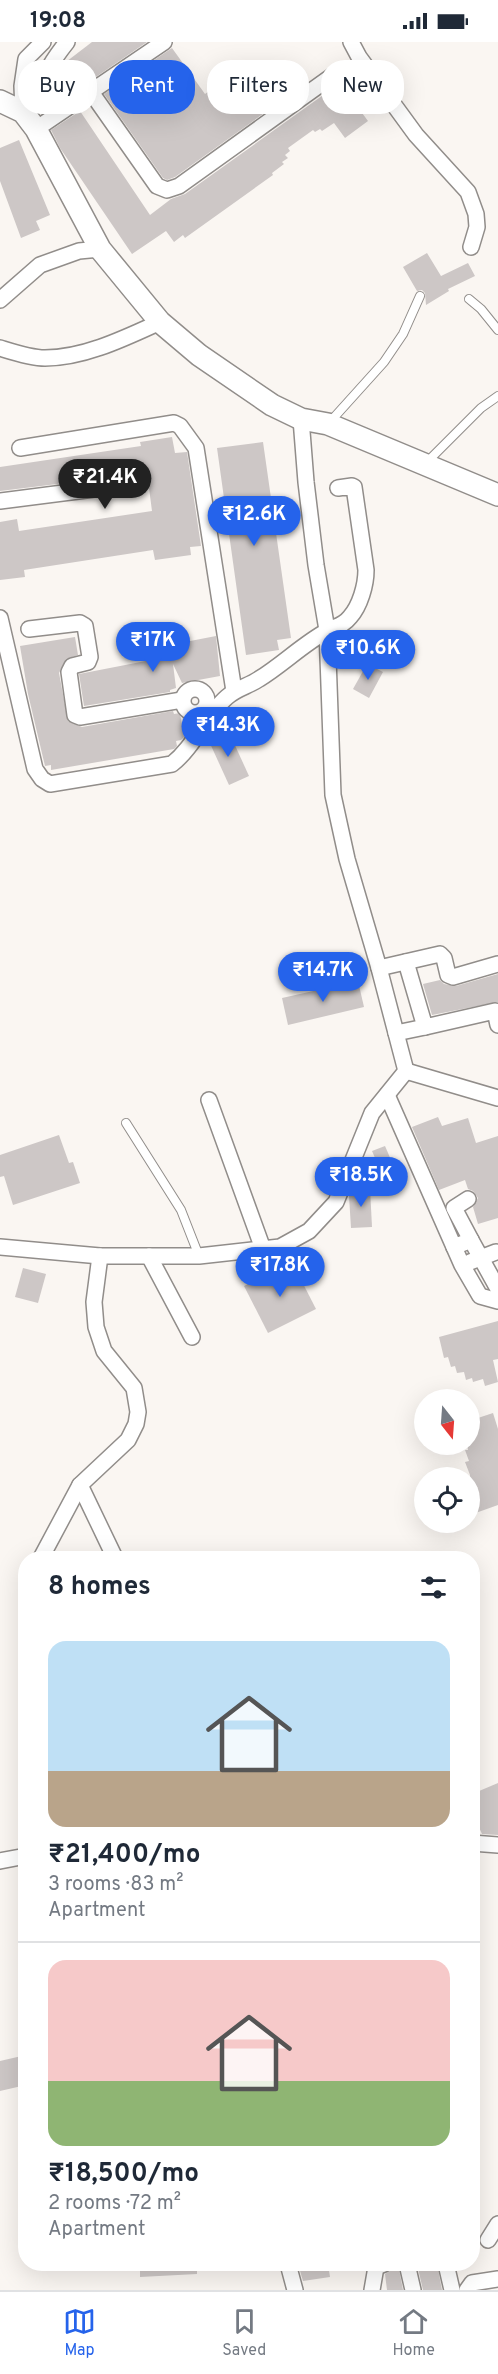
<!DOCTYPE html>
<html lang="en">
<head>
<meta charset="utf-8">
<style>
  body { margin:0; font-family:Overpass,sans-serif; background:#f2f2f3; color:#1f2937; height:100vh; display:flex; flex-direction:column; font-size:22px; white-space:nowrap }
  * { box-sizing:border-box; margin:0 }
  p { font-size:20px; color:#747a83 }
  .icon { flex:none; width:33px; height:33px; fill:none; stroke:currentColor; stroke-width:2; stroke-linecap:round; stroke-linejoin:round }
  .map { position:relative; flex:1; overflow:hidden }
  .drawer { position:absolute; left:18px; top:1509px; width:462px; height:720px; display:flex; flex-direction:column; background:#fff; border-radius:24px; box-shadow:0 6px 24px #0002 }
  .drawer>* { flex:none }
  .guide { position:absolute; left:18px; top:18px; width:462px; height:54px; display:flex; gap:12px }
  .needle { width:39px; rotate:163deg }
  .tools { position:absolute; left:414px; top:1347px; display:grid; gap:12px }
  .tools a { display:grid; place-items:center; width:66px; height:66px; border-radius:50%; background:#fff; box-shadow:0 6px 24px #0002; font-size:30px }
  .price { position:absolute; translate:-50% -51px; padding:0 14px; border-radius:21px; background:#2563eb; color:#fff; font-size:20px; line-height:39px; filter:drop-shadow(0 2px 3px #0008) }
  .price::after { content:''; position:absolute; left:50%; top:36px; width:18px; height:14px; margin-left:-9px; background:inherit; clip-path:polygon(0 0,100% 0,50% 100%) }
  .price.on { background:#222; color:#fff }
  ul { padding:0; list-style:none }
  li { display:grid; align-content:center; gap:12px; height:318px; padding:0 30px }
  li+li { border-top:2px solid #e0e1e3 }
  li span { display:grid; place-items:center; height:186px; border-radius:18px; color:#555 }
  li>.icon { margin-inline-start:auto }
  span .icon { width:108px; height:108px; fill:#fffc; stroke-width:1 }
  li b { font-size:26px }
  h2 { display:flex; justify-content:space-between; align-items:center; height:72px; padding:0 30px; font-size:26px }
  .pill { padding:0 21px; border-radius:24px; background:#fff; box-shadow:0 6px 24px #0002; font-size:21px; line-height:54px }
  .pill.on { background:#2563eb; color:#fff }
  .status { display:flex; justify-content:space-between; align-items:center; height:42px; padding:0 30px; background:#fff; direction:ltr }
  .status svg { height:16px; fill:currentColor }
  .tabs { display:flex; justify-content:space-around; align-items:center; height:84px; border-top:2px solid #e0e1e3; background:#fff; font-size:16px; color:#747a83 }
  .tabs a { display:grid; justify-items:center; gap:3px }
  .tabs .on { color:#2563eb }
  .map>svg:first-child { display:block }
  .building { fill:#cdc7c6 }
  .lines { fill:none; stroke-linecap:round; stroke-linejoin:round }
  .lane-casing { stroke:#918d8a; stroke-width:10 }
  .street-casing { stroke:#918d8a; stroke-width:18 }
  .secondary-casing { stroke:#918d8a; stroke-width:24 }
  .lane { stroke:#fff; stroke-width:8 }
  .street { stroke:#fff; stroke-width:15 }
  .secondary { stroke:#fff; stroke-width:21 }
</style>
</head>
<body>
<div class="status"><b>19:08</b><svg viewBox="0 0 49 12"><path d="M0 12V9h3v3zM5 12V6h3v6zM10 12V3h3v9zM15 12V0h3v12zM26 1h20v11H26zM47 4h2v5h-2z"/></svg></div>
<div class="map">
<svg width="498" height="2248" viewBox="0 0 498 2248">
  <rect width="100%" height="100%" fill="#faf6f2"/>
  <!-- building -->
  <g class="building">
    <path d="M92,0H147L65,56L62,55L55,37L62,23Z"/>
    <path d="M172,6L205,52L237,28L267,69L175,135L167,138L163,136L104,52Z"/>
    <path d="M340,41L368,79L345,96L334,81L322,89L320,87L315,90L313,88L288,106L290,109L285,113L288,116L282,120L284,122L272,131L273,133L185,196L183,193L174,200L166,189L132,212L60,106L51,88L80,69L150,173L171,157L185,152Z"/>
    <path d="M19,98L50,173L36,179L40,188L21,196L0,139V106Z"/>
    <path d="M427,211L441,234L468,221L475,234L448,247L449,249L426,263L425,251L422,248L417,249L403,225Z"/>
    <path d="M172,395L175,411L187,410L201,504L190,505L191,513L155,518L153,508L24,528L25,535L0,538V480L17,477L19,489L152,469L149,446L151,440L147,431L0,449V425L141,404L140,400Z"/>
    <path d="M263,400L291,596L277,598L279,608L246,613L217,406Z"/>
    <path d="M216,594L220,634L182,641L173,622L176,646L170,648V650L84,664L79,632L156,617L154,606Z"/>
    <path d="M75,595L78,613L66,617L59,631L68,679L82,685L173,669L174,672L180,671L184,695L181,698L176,699L177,704L174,707L51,728V723L45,724L28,652L20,604Z"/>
    <path d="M367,622L383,630L369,656L353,647Z"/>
    <path d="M228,688L249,734L229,743L208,697Z"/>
    <path d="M498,932V960L432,973L423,942L440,938L444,942L456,944Z"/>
    <path d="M358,939L364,965L288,983L282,956Z"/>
    <path d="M438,1075L442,1084L468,1076L476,1101L498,1094V1176L478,1182L473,1165L478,1156L473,1149L468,1147L465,1138L439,1148L412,1085Z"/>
    <path d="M59,1093L69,1121L73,1120L80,1141L13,1163L4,1134L0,1135V1113Z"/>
    <path d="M385,1104L398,1134L385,1139L372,1109Z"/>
    <path d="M370,1146L372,1185L351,1186L349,1154L352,1147Z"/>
    <path d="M292,1220L316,1267L268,1291L244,1244Z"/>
    <path d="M23,1226L46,1232L38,1261L15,1255Z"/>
    <path d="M498,1279V1317L493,1318L498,1340L485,1344L483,1337L473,1340L472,1336L466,1338L464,1330L457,1331L455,1324L451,1325L448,1315L444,1316L439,1295Z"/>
    <path d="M493,1371L498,1387V1463L470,1473V1433L465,1420L469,1419L465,1408H468L467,1402H470V1386L475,1384L472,1378Z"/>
    <path d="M498,1741V1793L482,1792L472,1770V1752Z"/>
    <path d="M26,2013V2043L0,2049V2019Z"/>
    <path d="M140,2222H197V2232L140,2235Z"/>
    <path d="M298,2222H328L330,2235L303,2239Z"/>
    <path d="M393,2222H398L403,2248H387L385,2232L392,2228Z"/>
    <path d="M417,2222H437L442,2248H423Z"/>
  </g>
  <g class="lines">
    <!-- lane casing -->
    <g class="lane-casing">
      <g id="lane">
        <path d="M469,257L481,267L498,288"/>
        <path d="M329,381L384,320L403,292L420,254"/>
        <path d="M427,420L481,366L498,354"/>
        <path d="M126,1081L181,1168L199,1214"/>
      </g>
    </g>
    <!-- street casing -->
    <g class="street-casing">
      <g id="street">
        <path d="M351,0L359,15L416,93L468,150L476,172L477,185L471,205"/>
        <path d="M91,50L157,144L167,148L179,144L339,29"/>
        <path d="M64,66C57,63 47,61 43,55C35,41 59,10 67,0"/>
        <path d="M23,70L22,44L26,17L43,0"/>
        <path d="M36,87L164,0"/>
        <path d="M0,258L40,223L79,209L100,207"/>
        <path d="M0,306C13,310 31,316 45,316C84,316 125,296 160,280"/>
        <path d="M20,406L174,381L180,384L196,406L234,649"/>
        <path d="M0,459L141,441"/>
        <path d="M0,576L35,727L42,737L50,742L172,722C195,704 205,674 227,655C237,646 249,644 259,637C282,623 303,602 327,589C336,584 343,584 350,575C360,564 366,543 366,528L354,445L352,444L338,446"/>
        <path d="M29,587L80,581L85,584L90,615L88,620L72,624L69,630L75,673L80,675L182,658"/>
        <circle cx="195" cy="659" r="12"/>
        <path d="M406,920L425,985L495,969L498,983"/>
        <path d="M379,926L440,912L444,916L448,933L453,935L498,922"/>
        <path d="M396,991L425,985"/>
        <path d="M406,1029L498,1056"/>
        <path d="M387,1053L462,1223L480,1254L498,1259"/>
        <path d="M209,1058L263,1207"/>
        <path d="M471,1198L498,1247"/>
        <path d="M0,1205L100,1214H199L280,1205L309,1189L336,1160L372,1071L406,1029L379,926L347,817L333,753L327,588L316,523L306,440L301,377"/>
        <path d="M454,1205L471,1198L454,1166L468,1157"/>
        <path d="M149,1214L192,1295"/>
        <path d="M470,1220L496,1210"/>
        <path d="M80,1443L115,1516"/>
        <path d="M41,1516L80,1443L128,1398L136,1382L138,1370L134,1346L104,1309L96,1285L94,1260L100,1214"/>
        <path d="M472,1801L498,1803"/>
        <path d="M0,1819L26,1814"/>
        <path d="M488,2198L498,2182"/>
        <path d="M288,2222L295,2248"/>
        <path d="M407,2222L413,2248"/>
        <path d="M446,2222L452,2248"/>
        <path d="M372,2248L376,2225L384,2222"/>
        <path d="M467,2248L472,2241L498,2237"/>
      </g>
    </g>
    <!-- secondary casing -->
    <g class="secondary-casing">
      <path id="secondary" d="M0,59L23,70L36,87L100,207L160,280L199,313L272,363L301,377L328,382L498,453"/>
    </g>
    <!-- lane -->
    <use href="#lane" class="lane"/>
    <!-- street -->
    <use href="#street" class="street"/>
    <!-- secondary -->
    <use href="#secondary" class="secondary"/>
  </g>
</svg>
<div class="tools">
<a><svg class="needle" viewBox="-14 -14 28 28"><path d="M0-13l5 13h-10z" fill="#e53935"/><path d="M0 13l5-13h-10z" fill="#747a83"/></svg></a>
<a><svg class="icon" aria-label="locate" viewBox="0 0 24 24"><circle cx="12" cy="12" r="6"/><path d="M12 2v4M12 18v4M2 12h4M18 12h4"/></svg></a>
</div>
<b class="price on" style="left:105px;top:468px">₹21.4K</b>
<b class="price" style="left:254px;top:505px">₹12.6K</b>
<b class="price" style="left:153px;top:631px">₹17K</b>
<b class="price" style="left:368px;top:639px">₹10.6K</b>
<b class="price" style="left:228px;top:716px">₹14.3K</b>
<b class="price" style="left:323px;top:961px">₹14.7K</b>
<b class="price" style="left:361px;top:1166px">₹18.5K</b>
<b class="price" style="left:280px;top:1256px">₹17.8K</b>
<div class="guide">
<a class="pill">Buy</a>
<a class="pill on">Rent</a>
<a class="pill">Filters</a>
<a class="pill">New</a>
</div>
<section class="drawer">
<h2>8 homes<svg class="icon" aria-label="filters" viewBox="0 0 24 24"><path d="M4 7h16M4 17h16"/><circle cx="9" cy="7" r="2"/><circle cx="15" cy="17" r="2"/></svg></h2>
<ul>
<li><span style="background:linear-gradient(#bfe0f5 70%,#b9a48a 0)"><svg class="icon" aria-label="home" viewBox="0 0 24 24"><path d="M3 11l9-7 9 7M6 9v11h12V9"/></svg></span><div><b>₹21,400/mo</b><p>3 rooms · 83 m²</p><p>Apartment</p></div></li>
<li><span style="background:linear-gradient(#f6c9c9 65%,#8fb573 0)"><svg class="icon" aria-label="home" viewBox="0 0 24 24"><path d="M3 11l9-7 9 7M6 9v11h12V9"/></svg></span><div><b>₹18,500/mo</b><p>2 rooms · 72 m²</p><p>Apartment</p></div></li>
</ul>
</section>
</div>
<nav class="tabs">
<a class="on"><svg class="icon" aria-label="map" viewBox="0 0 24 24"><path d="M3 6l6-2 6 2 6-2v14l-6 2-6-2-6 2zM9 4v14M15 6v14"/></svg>Map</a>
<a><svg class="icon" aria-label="saved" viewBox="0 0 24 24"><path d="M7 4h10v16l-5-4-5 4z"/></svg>Saved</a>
<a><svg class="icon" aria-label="home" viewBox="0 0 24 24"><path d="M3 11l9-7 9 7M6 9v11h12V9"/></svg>Home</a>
</nav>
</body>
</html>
